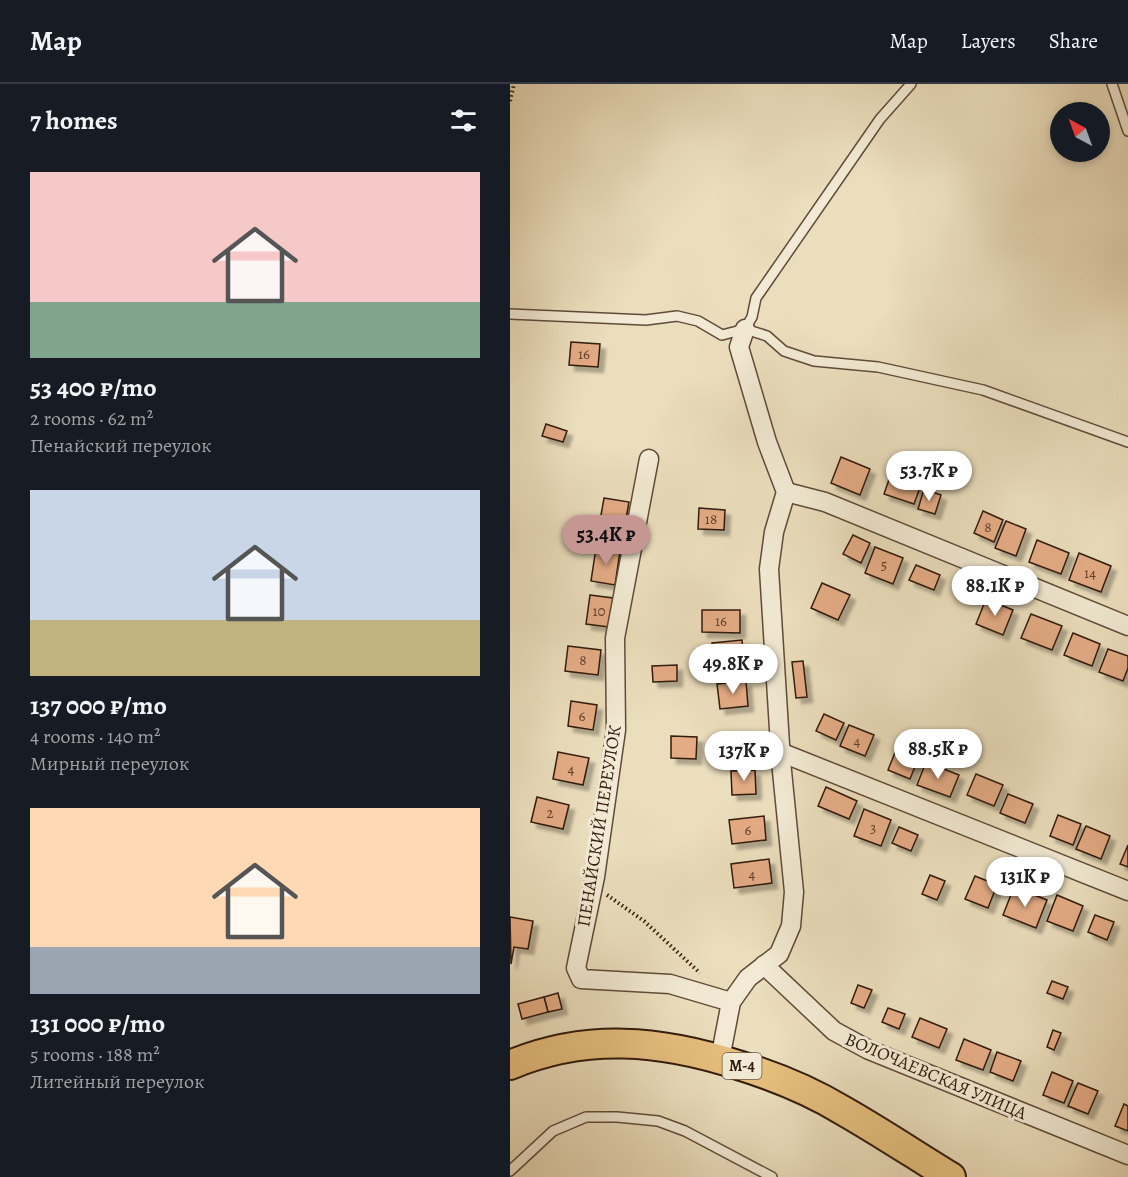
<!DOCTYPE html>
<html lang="en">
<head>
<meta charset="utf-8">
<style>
  body { margin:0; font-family:Alegreya,serif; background:#20242c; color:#f1f3f6; height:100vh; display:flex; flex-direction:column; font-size:22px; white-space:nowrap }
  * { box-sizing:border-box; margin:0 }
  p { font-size:20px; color:#9ea1a6 }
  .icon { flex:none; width:33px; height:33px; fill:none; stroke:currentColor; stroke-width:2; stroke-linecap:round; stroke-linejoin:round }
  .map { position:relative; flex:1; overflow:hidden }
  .drawer { display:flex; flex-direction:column; background:#171b24; width:510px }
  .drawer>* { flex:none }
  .needle { width:39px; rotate:319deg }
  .fabs { position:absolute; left:540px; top:18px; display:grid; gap:12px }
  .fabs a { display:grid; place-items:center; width:60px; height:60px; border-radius:50%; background:#171b24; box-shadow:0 3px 9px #0003; font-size:30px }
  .price { position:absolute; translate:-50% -51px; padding:0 14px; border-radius:21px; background:#fff; color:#222; font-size:20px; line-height:39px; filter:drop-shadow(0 2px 3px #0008) }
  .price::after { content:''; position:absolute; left:50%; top:36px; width:18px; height:14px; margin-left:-9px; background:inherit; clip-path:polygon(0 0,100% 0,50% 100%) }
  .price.selected { background:#c59692; color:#111 }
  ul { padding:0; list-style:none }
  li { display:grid; align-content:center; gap:12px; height:318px; padding:0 30px }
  li span { display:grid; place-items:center; height:186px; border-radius:0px; color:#555 }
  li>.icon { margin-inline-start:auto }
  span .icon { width:108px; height:108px; fill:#fffc; stroke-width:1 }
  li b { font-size:26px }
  h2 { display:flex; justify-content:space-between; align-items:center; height:72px; padding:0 30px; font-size:26px }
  header { display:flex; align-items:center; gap:36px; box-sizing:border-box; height:84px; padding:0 30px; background:#171b24; border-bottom:2px solid #363941 }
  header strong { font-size:28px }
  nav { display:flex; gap:33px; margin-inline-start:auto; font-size:21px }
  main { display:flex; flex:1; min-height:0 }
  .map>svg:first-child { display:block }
  .building { fill:#e4ac85; stroke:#311a0d; stroke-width:1.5; filter:url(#shadow) }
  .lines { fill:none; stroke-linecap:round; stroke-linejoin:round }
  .service-casing { stroke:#604b39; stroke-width:12 }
  .minor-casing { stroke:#604b39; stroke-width:21 }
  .trunk-casing { stroke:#311a0d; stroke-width:32 }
  .path { stroke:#311a0d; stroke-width:4; stroke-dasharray:1.5 3; stroke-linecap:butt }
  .service { stroke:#f2ead4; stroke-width:9 }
  .minor { stroke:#f2ead4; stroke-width:18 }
  .trunk { stroke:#e6bf7e; stroke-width:28 }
  .labels { text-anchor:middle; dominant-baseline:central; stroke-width:6; stroke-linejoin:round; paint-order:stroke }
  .number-label { font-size:15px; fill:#5e3e2b }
  .shield { fill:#f2ead4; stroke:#6b5849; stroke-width:1.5 }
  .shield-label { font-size:16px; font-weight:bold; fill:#311a0d }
  .street-label { font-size:18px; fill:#311a0d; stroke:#f2ead4 }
</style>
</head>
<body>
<header>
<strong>Map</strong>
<nav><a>Map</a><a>Layers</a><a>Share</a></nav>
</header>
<main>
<section class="drawer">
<h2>7 homes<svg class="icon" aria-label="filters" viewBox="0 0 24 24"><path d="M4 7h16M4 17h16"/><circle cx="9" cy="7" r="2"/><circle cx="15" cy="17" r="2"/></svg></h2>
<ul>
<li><span style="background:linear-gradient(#f6c9c9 70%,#7fa58c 0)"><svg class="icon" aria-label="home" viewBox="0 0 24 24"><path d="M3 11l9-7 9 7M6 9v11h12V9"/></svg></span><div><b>53 400 ₽/mo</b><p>2 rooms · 62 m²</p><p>Пенайский переулок</p></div></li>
<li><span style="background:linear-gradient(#c9d6e8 70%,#c2b280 0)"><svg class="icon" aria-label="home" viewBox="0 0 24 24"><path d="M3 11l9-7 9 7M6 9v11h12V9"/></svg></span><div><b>137 000 ₽/mo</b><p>4 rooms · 140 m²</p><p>Мирный переулок</p></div></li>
<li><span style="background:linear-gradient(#ffd9b3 75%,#9aa5b1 0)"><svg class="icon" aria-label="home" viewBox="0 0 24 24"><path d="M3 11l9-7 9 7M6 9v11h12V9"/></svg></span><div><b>131 000 ₽/mo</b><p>5 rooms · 188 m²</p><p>Литейный переулок</p></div></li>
</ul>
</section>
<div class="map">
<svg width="618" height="1093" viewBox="0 0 618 1093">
  <defs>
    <filter id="shadow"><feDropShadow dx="5.5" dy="5.5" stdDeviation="1.5" flood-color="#0004"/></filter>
  </defs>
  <rect width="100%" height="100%" fill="#ebdebd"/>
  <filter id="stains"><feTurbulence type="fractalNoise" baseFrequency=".00333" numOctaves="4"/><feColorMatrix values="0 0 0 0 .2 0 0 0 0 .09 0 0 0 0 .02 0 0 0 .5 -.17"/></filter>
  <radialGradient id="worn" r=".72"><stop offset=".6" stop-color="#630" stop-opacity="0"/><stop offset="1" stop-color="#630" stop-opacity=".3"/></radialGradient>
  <!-- building -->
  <g class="building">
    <path d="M61,258L90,260L88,283L59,281Z"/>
    <path d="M36,340L57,347L53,358L32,352Z"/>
    <path d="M331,373L360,385L350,411L321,399Z"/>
    <path d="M383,384L413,395L404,420L374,410Z"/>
    <path d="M414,405L431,411L425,430L408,425Z"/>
    <path d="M94,414L119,418L113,452L88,448Z"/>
    <path d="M189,424L215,426L214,446L188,445Z"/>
    <path d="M473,427L493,436L484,458L464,449Z"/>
    <path d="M496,437L516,445L506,472L485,464Z"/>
    <path d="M343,451L360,459L351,479L333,470Z"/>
    <path d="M527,456L559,469L551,490L519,478Z"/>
    <path d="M365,463L393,474L383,500L355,489Z"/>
    <path d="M86,464L110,467L105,501L81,497Z"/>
    <path d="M569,469L601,482L591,508L559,496Z"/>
    <path d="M406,481L430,491L424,506L399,496Z"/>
    <path d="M312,499L340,511L328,536L301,524Z"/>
    <path d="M80,511L103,514L99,543L76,540Z"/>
    <path d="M476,515L503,526L493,551L466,540Z"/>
    <path d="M192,526H230V549L192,548Z"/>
    <path d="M521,530L552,542L542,566L511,554Z"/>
    <path d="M563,549L590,560L582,582L554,571Z"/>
    <path d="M232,556L234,578L204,581L202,559Z"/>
    <path d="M58,562L91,566L88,591L55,587Z"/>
    <path d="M598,565L618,572V584L613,597L589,588Z"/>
    <path d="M293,577L297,613L286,614L282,578Z"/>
    <path d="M167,581V597L143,598L142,582Z"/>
    <path d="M236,597L238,622L210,625L207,600Z"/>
    <path d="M61,617L87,621L83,646L58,642Z"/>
    <path d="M314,630L334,639L326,656L306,647Z"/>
    <path d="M339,641L364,651L355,672L330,662Z"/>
    <path d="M161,652L187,653L186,675L161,674Z"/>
    <path d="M246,654L249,674L213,679L210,658Z"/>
    <path d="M386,666L408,675L400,695L378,686Z"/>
    <path d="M48,668L79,674L73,701L43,695Z"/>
    <path d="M416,678L449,691L440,713L407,701Z"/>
    <path d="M245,686L246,710L222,711L221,687Z"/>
    <path d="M466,690L493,701L484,722L457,711Z"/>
    <path d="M316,703L347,717L339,735L308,722Z"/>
    <path d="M498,710L523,720L515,739L490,729Z"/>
    <path d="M27,713L59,721L53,745L21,738Z"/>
    <path d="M354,725L381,736L371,762L344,752Z"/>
    <path d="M548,731L571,740L563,761L540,752Z"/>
    <path d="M254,732L256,756L222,760L219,736Z"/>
    <path d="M576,742L600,752L591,775L566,765Z"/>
    <path d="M389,743L408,751L401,767L382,759Z"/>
    <path d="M618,761V783L610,780Z"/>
    <path d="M259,775L262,799L224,804L221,780Z"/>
    <path d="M420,791L435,797L427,816L412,810Z"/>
    <path d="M465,792L487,801L478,824L455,815Z"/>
    <path d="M504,803L537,816L526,844L493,831Z"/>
    <path d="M547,811L573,822L563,847L537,837Z"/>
    <path d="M585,831L604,838L597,856L578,848Z"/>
    <path d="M0,833L23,837L18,865L4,863L1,880Z"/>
    <path d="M542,897L558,903L553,915L537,909Z"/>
    <path d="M348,901L362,906L354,924L341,919Z"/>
    <path d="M48,909L52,925L38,928L34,913Z"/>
    <path d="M34,913L38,928L12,935L8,920Z"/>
    <path d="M378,924L395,930L389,945L372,938Z"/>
    <path d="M410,934L437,945L429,964L402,953Z"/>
    <path d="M543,946L551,949L544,966L537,963Z"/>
    <path d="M454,955L481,966L473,986L446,976Z"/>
    <path d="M487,968L511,977L503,997L480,988Z"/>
    <path d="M542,988L563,997L554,1019L533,1011Z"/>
    <path d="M568,999L588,1007L578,1030L558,1022Z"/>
    <path d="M614,1020L618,1022V1047L605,1042Z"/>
  </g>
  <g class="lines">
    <!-- service casing -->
    <g class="service-casing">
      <g id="service">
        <path d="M602,0L618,47"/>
        <path d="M0,230L136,236L167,232L188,237L212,251L235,245L257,252L274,267L304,277L368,283L473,306L618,358"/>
        <path d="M235,245L242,233L246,214L370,35L401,0"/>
        <path d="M0,1087L43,1047L76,1033H107L148,1037L175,1047L262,1093"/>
      </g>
    </g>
    <!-- minor casing -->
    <g class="minor-casing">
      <g id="minor">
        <path d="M139,375L105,554L106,646L85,793L66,884L71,895L160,900L221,918"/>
        <path d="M276,408L315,418L618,542"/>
        <path d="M270,668L618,807"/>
        <path d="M254,881L324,947L359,966L618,1071"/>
        <path d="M210,975L221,918L238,894L269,870L281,842L284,808L271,677L259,485L264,448L276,408L257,358L229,263L235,245"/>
      </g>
    </g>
    <!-- trunk casing -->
    <g class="trunk-casing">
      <path id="trunk" d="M0,981C76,949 151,956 228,981C264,992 299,1006 332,1026C369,1047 405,1071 441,1093"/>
    </g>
    <!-- path -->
    <g class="path">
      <path d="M0,17L4,0"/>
      <path d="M97,811L134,837L190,889"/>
    </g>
    <!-- service -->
    <use href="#service" class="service"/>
    <!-- minor -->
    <use href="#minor" class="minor"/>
    <!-- trunk -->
    <use href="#trunk" class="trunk"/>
  </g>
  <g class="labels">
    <!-- number labels -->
    <g class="number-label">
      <text x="74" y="270">16</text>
      <text x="201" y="435">18</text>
      <text x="478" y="443">8</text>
      <text x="374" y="481">5</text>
      <text x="580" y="489">14</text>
      <text x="89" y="527">10</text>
      <text x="211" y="537">16</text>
      <text x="73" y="576">8</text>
      <text x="72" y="632">6</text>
      <text x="347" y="657">4</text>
      <text x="61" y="685">4</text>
      <text x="40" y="729">2</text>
      <text x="363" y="744">3</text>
      <text x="238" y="746">6</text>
      <text x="242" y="790">4</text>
    </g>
    <!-- shield labels -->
    <rect class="shield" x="212.5" y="969" width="39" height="26" rx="4.5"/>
    <g class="shield-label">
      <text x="232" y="982">М-4</text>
    </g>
    <!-- street labels -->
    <g class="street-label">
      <text transform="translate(89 742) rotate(-81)">ПЕНАЙСКИЙ ПЕРЕУЛОК</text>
      <text transform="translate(426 992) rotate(23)">ВОЛОЧАЕВСКАЯ УЛИЦА</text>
    </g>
  </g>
  <rect width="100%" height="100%" filter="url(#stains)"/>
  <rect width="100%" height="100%" fill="url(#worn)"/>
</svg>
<div class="fabs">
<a><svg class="needle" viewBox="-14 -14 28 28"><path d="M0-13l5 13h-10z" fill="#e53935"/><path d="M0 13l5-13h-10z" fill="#9ea1a6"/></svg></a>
</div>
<b class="price" style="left:419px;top:418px">53.7K ₽</b>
<b class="price selected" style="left:96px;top:482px">53.4K ₽</b>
<b class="price" style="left:485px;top:533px">88.1K ₽</b>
<b class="price" style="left:223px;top:611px">49.8K ₽</b>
<b class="price" style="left:428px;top:696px">88.5K ₽</b>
<b class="price" style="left:234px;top:698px">137K ₽</b>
<b class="price" style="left:515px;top:824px">131K ₽</b>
</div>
</main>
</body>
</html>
